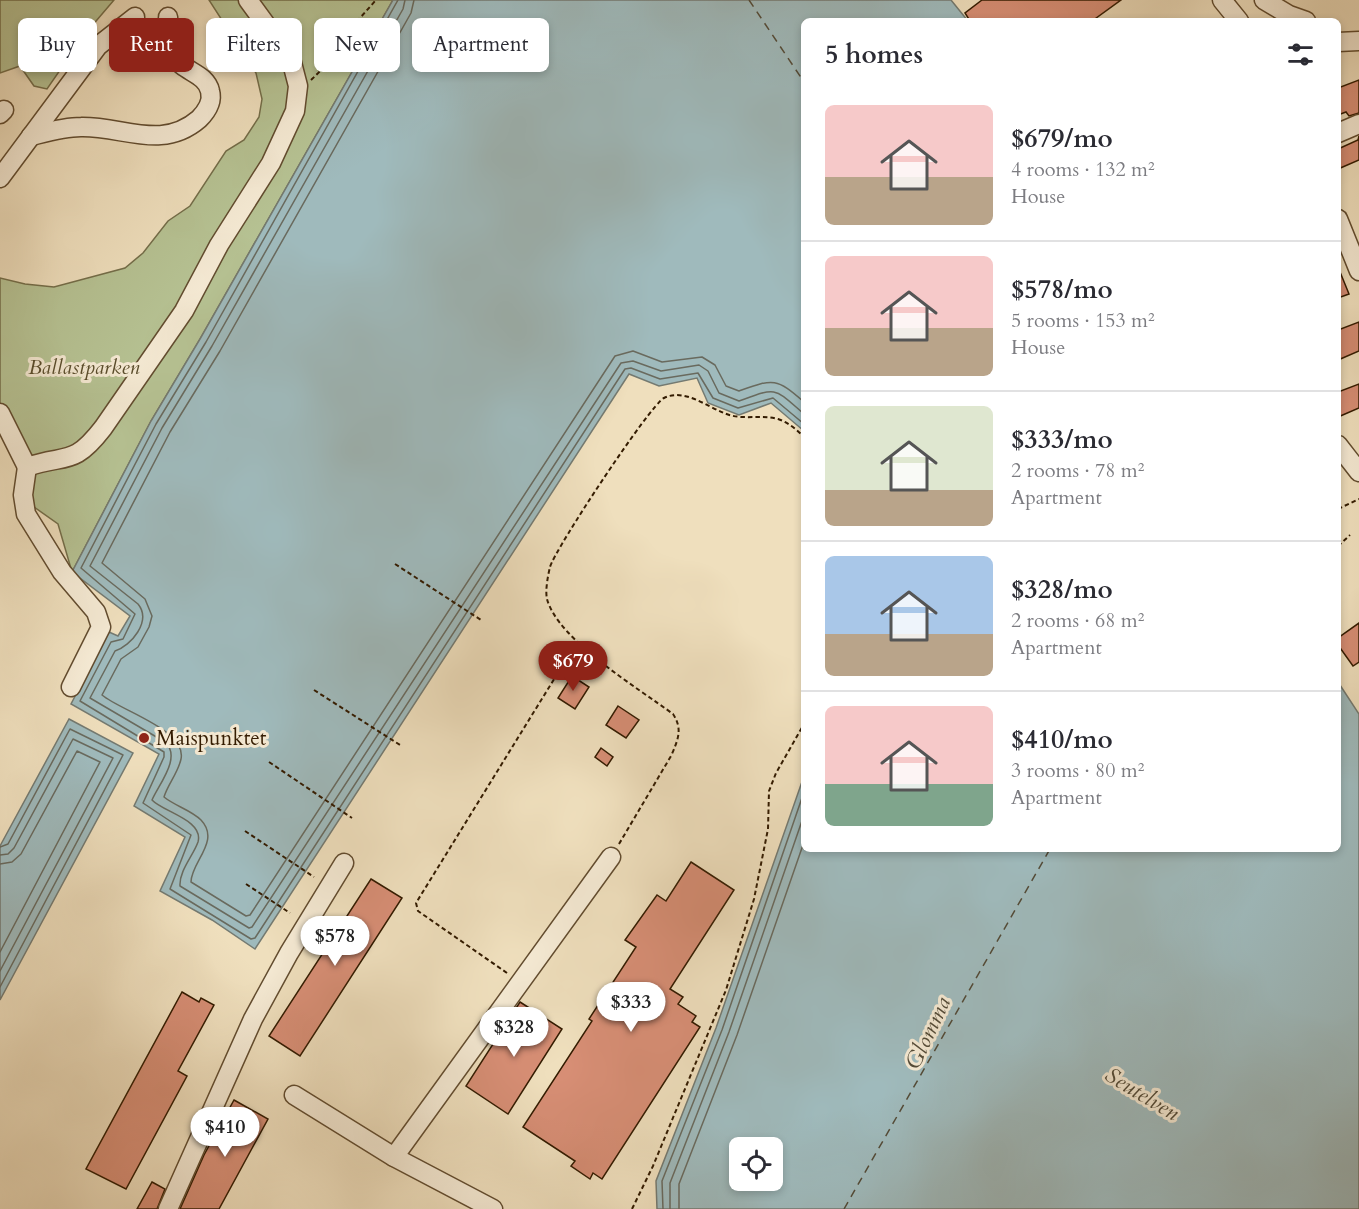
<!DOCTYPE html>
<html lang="en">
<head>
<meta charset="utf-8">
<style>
  body { margin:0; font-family:Cardo,serif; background:#f2f2f3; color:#2b2b33; height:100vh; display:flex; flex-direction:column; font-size:22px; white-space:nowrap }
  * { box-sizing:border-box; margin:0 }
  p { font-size:20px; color:#7c7c81 }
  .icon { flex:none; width:33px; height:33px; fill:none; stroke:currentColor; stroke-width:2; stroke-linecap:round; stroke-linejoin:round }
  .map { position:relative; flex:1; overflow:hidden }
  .side { position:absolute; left:801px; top:18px; width:540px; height:834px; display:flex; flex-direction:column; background:#fff; border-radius:9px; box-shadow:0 3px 9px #0003 }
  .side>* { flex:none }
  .top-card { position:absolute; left:18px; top:18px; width:570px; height:54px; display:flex; gap:12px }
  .controls { position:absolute; left:729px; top:1137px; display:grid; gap:12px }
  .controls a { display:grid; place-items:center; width:54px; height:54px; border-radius:9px; background:#fff; box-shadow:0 3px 9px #0003; font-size:30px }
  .price { position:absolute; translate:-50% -51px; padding:0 14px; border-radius:21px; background:#fff; color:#222; font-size:20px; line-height:39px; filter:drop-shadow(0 2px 3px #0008) }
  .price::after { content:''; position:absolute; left:50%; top:36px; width:18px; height:14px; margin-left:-9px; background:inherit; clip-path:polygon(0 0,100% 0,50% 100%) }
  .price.on { background:#8f2418; color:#fff }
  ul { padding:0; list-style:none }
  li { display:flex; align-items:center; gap:18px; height:150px; padding:0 24px }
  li+li { border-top:2px solid #e1e1e2 }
  li span { display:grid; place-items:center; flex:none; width:168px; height:120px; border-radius:9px; color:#555 }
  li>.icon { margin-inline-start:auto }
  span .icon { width:72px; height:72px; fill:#fffc; stroke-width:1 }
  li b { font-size:26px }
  h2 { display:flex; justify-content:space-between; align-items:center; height:72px; padding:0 24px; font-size:26px }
  .pill { padding:0 21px; border-radius:9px; background:#fff; box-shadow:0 3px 9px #0003; font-size:21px; line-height:54px }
  .pill.on { background:#8f2418; color:#fff }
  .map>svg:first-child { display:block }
  .green { fill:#b6c293; stroke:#746e4a; stroke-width:1.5 }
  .water { fill:#9fbabc; stroke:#747a71; stroke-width:1.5; fill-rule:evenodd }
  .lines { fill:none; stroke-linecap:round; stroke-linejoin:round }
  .shore { stroke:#696a5e; stroke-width:1.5 }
  .ferry { stroke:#534b38; stroke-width:1.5; stroke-dasharray:8 6; stroke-linecap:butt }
  .building { fill:#d78e75; stroke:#331b00; stroke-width:1.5 }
  .minor-casing { stroke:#624c2f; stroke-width:21 }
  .path { stroke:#331b00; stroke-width:2; stroke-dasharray:4.5 3; stroke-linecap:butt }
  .minor { stroke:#f5ead4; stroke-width:18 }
  .poi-dot { fill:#8f2418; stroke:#f5ead4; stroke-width:2 }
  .labels { text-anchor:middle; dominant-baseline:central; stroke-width:6; stroke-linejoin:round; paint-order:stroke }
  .park-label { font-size:21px; font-style:italic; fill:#5a4d2c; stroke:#f5ead4 }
  .poi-label { font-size:21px; fill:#331b00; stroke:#f5ead4; text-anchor:start }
  .water-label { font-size:22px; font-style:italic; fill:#534b38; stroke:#f5ead4 }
</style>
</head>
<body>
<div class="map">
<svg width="1359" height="1209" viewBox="0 0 1359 1209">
  <rect width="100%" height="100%" fill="#efdfbd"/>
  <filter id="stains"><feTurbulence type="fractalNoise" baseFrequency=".00333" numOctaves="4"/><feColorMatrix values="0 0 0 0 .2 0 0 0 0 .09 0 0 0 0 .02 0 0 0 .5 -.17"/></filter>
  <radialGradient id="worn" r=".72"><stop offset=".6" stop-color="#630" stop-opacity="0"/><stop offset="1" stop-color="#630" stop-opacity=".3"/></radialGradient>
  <!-- green -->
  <g class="green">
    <path d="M0,0H114L85,34L47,89L34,86L20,66L0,73Z"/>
    <path d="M209,0H393L200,339L151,421L72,572L58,524L27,502V462L0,413V278L25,284L54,287L125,268L143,253L168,221L190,206L226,151L244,140L259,117L262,99L256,73Z"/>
  </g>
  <!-- water -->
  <g class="water">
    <path d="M393,0H951L968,21H804V431L771,403L739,415L708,403L697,378L659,386L629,374L255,949L212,920L160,891L185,837L134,806L159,754L71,704L109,632L118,636L130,616L72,572L151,421L200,339Z"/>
    <path d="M1338,682L1359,714V1209H657L656,1181L716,1028L804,776V849H1338ZM740,1148H772V1180H740Z"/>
    <path d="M69,719L133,753L0,1000V846Z"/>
  </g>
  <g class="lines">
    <!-- shore -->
    <g class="shore">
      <path d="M398,0L206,342L156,424L81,568L135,614L123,639L111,642L80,701L164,752V757L143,803L191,835L170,889L251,939L255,938L625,369L631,368L660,379L698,373L713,398L738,408L773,398L804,424"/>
      <path d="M405,0L403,9L212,346L162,428L90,566L138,604C152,621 131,646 115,651L90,698L165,742C182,757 159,784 152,800C163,812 204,820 198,842C193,856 179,871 180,886L249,928L252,927L621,363L633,361L661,371L699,365L708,371L719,393L739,401C778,387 773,387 804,414"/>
      <path d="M414,0L411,13L220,351L170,432L102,563L145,599L152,616L149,627L138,647L121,659L102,695C121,711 187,730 181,759C178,773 168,784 164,797C175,806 191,810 201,820C221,841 191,862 191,882L246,916L250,915L615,356L633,351L662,362L702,357L715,365L726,386L739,391C773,379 776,377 804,402"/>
      <path d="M0,847L8,844L70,729L123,755L0,987"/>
      <path d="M0,855L8,854L14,848L73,739L113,758L0,971"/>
      <path d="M0,864L12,862L21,854L77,751L100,762L0,952"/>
      <path d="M663,1209L662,1181L722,1030L804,792"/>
      <path d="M670,1209V1183L729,1032L804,815"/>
      <path d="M679,1209V1184L737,1035L804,842"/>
    </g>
    <!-- ferry -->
    <g class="ferry">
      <path d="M749,0L804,82"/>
      <path d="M844,1209L1050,849"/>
    </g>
  </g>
  <!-- building -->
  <g class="building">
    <path d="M982,0H1121L1092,21H970L965,13Z"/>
    <path d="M1359,80V113L1349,116L1346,112L1338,115V88Z"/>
    <path d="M1359,136V160L1338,169V149L1358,140Z"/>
    <path d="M1338,267L1349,294L1338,298Z"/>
    <path d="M1359,322V351L1338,360V330Z"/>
    <path d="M1359,384V408L1338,417V392Z"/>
    <path d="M1359,623V662L1353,666L1338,645V638Z"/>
    <path d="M572,676L589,687L575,709L558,698Z"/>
    <path d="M618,706L639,720L626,738L606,725Z"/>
    <path d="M601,748L613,757L607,766L595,757Z"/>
    <path d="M691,862L734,890L670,989L683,997L678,1004L696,1016L692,1022L700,1027L602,1179L593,1173L590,1179L571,1166L575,1161L523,1127L592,1021L589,1019L636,947L625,940L657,895L666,901Z"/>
    <path d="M371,879L402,898L300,1056L269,1036Z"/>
    <path d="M182,992L199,1002L201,998L214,1005L178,1071L187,1076L126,1189L86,1169Z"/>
    <path d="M520,1002L562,1029L508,1114L466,1086Z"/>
    <path d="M234,1100L268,1119L219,1209H180L204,1155Z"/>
    <path d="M152,1182L165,1189L157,1209H137Z"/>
  </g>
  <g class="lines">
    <!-- minor casing -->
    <g class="minor-casing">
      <g id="minor">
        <path d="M1222,0L1239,21"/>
        <path d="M1264,0L1289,15L1306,21"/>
        <path d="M1338,42L1359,41"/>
        <path d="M0,114L4,110"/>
        <path d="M1338,133L1359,124"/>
        <path d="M31,136C47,132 64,127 81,127C123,126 162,151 199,119C206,112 213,102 210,91C206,73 183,72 175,57C169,47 169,29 168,17"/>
        <path d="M0,178L98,46L135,17"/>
        <path d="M1338,219L1359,271"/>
        <path d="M0,413L27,467C66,453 72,468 103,428L184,311L219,245L271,163L295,111L298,86L291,59L248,0"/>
        <path d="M1338,445L1359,472"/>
        <path d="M27,467L23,495L26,514L62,572L96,612L101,627L71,687"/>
        <path d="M294,1095L394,1157L493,1209"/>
        <path d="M394,1157L611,857"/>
        <path d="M168,1209L253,1019L289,953L344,863"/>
      </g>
    </g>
    <!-- path -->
    <g class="path">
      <path d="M311,80L342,50L360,18L376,0"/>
      <path d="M1338,509L1359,499"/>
      <path d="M1338,546L1350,535"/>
      <path d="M395,564L481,620"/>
      <path d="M314,690L400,745"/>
      <path d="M269,762L352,818"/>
      <path d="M245,831L314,877"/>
      <path d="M619,844L671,756C678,740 683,729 673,714C638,688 558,640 547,599C545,591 548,575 550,567C555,549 650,405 664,398C684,388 706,406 724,413C742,421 760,414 778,419C788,422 797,430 804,437"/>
      <path d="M246,884L290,913"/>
      <path d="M507,973L418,911L416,903L577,642"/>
      <path d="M632,1209L653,1166L726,990L754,899L768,829L769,791L776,773L804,724"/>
    </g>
    <!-- minor -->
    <use href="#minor" class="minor"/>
  </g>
  <!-- markers -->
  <circle class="poi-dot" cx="144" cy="738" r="6"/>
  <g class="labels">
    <!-- park labels -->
    <g class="park-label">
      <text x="84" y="367">Ballastparken</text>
    </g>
    <!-- poi labels -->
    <g class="poi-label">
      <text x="156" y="738">Maispunktet</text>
    </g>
    <!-- water labels -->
    <g class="water-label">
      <text transform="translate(928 1033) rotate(-65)">Glomma</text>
      <text transform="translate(1142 1094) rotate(31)">Seutelven</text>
    </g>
  </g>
  <rect width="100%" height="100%" filter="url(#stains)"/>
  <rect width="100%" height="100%" fill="url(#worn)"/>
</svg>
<div class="controls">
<a><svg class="icon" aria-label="locate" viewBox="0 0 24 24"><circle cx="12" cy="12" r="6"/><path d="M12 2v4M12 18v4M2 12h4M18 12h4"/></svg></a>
</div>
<b class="price on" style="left:573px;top:692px">$679</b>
<b class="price" style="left:335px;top:967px">$578</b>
<b class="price" style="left:631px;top:1033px">$333</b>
<b class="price" style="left:514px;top:1058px">$328</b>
<b class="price" style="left:225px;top:1158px">$410</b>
<div class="top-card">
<a class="pill">Buy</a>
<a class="pill on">Rent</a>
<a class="pill">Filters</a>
<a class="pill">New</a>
<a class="pill">Apartment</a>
</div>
<section class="side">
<h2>5 homes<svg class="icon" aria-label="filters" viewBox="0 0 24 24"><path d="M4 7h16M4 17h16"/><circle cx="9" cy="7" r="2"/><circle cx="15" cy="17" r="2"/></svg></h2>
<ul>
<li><span style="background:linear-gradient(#f6c9c9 60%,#b9a48a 0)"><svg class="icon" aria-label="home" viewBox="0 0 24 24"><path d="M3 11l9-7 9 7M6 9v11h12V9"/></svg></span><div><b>$679/mo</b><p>4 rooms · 132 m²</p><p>House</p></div></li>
<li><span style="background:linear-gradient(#f6c9c9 60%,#b9a48a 0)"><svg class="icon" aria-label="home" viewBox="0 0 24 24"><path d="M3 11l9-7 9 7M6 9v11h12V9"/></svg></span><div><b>$578/mo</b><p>5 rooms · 153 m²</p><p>House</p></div></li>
<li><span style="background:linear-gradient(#dfe7d0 70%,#b9a48a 0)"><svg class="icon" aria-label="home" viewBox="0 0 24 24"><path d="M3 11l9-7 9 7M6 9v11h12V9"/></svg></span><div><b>$333/mo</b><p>2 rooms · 78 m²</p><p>Apartment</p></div></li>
<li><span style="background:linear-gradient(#a9c7e8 65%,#b9a48a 0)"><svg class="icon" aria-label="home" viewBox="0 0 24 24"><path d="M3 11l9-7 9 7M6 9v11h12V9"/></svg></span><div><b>$328/mo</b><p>2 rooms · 68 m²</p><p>Apartment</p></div></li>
<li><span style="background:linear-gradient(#f6c9c9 65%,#7fa58c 0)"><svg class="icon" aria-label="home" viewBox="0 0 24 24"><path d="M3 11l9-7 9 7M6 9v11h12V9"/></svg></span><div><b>$410/mo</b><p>3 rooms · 80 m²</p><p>Apartment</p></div></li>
</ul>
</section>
</div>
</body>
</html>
